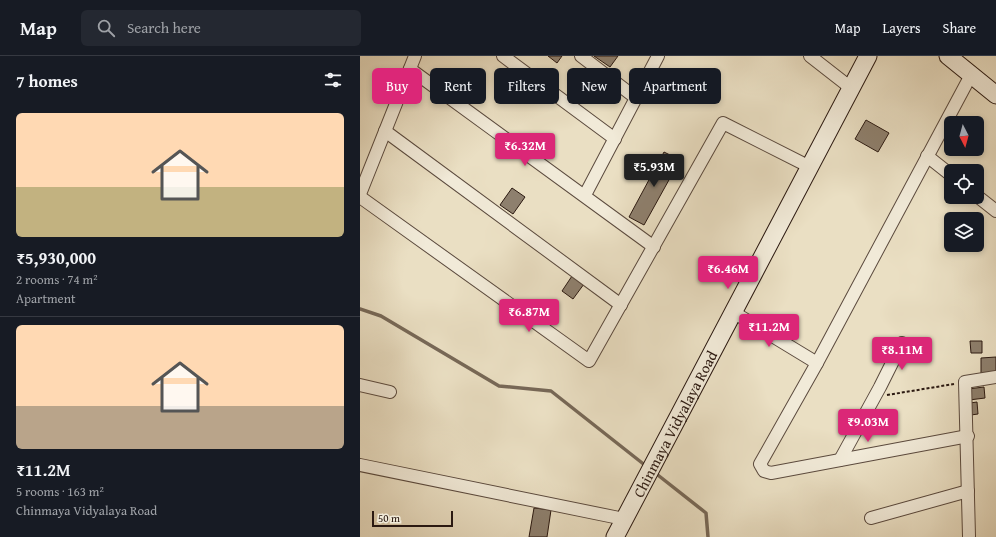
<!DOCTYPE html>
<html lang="en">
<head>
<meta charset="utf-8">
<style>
  body { margin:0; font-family:"Gentium Book Plus",serif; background:#242831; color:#f1f3f6; height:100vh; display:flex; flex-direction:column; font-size:15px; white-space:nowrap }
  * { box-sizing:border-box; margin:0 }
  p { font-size:13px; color:#9ea1a6 }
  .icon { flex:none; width:22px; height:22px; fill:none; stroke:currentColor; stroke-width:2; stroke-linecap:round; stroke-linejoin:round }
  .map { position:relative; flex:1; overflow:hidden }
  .details { display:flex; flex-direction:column; background:#171b24; width:360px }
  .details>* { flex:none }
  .top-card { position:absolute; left:12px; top:12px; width:380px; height:36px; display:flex; gap:8px }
  .needle { width:26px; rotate:174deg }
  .tools { position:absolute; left:584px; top:60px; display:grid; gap:8px }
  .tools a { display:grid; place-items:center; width:40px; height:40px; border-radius:6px; background:#171b24; box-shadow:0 2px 6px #0003; font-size:20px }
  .scale { position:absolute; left:12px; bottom:10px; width:81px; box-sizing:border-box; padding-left:4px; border:2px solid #2b1911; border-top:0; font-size:11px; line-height:14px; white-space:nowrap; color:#2b1911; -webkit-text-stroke:3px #f1ead8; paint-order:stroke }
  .price { position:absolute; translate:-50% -34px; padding:0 9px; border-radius:4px; background:#db2777; color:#fff; font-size:13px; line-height:26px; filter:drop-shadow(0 1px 2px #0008) }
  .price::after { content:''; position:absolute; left:50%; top:24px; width:12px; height:9px; margin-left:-6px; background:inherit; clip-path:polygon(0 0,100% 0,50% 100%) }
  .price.selected { background:#222; color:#fff }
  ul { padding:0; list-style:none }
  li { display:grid; align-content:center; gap:8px; height:212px; padding:0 16px }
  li+li { border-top:1px solid #363941 }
  li span { display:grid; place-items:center; height:124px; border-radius:6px; color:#555 }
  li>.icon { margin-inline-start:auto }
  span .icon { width:72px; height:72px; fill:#fffc; stroke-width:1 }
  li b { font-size:17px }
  h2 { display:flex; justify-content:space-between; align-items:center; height:48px; padding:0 16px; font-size:17px }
  .chip { padding:0 14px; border-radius:6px; background:#171b24; box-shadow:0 2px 6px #0003; font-size:14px; line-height:36px }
  .chip.selected { background:#db2777; color:#fff }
  header { display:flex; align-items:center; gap:24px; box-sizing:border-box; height:56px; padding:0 20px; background:#171b24; border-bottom:1px solid #363941 }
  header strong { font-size:19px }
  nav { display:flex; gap:22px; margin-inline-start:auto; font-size:14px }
  .search { width:280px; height:36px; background:#242831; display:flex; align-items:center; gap:10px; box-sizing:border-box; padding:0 14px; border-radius:6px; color:#9ea1a6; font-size:15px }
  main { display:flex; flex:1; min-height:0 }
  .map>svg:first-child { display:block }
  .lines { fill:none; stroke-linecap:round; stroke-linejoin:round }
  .stream { stroke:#776857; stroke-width:3.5 }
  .building { fill:#8e806e; stroke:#2b1911 }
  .street-casing { stroke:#5b4a3e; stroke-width:14 }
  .secondary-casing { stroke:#2b1911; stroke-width:19 }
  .path { stroke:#2b1911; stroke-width:2; stroke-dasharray:3 2; stroke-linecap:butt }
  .street { stroke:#f1ead8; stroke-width:12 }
  .secondary { stroke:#f1ead8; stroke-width:17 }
  .labels { text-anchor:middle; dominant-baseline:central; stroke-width:3; stroke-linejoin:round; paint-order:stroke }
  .street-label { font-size:15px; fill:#2b1911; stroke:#f1ead8 }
</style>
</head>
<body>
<header>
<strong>Map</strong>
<div class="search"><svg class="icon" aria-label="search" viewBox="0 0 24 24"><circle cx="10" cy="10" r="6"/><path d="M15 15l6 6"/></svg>Search here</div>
<nav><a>Map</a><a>Layers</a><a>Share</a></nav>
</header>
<main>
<section class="details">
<h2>7 homes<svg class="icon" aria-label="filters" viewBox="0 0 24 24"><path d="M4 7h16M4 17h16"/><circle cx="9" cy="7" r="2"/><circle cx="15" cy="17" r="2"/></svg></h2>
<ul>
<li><span style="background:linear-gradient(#ffd9b3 60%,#c2b280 0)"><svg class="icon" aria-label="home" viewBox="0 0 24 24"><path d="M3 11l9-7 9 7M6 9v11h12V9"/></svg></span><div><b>₹5,930,000</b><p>2 rooms · 74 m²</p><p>Apartment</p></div></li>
<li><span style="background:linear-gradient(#ffd9b3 65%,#b9a48a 0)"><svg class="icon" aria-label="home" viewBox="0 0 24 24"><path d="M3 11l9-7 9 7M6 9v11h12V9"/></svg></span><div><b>₹11.2M</b><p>5 rooms · 163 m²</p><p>Chinmaya Vidyalaya Road</p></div></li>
</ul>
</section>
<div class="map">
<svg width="636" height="481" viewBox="0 0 636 481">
  <rect width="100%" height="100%" fill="#eadfc3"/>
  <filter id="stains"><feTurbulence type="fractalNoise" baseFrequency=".005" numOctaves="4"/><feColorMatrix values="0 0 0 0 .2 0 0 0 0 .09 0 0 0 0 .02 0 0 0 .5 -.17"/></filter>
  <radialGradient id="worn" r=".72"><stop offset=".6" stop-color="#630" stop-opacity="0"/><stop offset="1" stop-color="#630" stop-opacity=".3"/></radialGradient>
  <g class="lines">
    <!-- stream -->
    <g class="stream">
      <path d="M0,253L21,260L139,330L191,335L286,410"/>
      <path d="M294,416L346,457L348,481"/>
    </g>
  </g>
  <!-- building -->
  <g class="building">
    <path d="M188,0H202L197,7Z"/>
    <path d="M234,0H258L250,11Z"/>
    <path d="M235,17L245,24L236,36L226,29Z"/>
    <path d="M250,29L259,35L251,46L241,40Z"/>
    <path d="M506,64L529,77L518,96L495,83Z"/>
    <path d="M304,96L320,104L284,169L269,161Z"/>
    <path d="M152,132L165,141L153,158L140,149Z"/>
    <path d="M212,220L224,228L213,243L202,235Z"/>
    <path d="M610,285H622V297H611Z"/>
    <path d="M636,301V318H621V302Z"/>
    <path d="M624,331L625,342L609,344L608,333Z"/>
    <path d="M617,346L618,358L611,359L610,347Z"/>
    <path d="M174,452L191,454L187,481H169Z"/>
  </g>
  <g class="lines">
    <!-- street casing -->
    <g class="street-casing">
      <g id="street">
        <path d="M143,0L255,83"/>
        <path d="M221,0L276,42"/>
        <path d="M450,0L491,32"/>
        <path d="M50,13L294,191"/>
        <path d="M25,75L261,249"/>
        <path d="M567,100L591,119"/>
        <path d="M0,138L55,0"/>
        <path d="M225,139L298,0"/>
        <path d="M617,140L636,155"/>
        <path d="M0,141L229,305L363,67L450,111"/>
        <path d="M373,256L457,307"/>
        <path d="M0,329L30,336"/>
        <path d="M608,380L411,417L404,415L400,408L457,307L611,19"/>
        <path d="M480,404L520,331L542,287"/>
        <path d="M0,409L264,463"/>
        <path d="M511,462L608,435"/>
        <path d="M609,480L605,326L636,321"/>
      </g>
    </g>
    <!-- secondary casing -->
    <g class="secondary-casing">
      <g id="secondary">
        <path d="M588,0L636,39"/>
        <path id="s1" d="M255,481L508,0"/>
      </g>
    </g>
    <!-- path -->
    <path class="path" d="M527,339L594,328"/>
    <!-- street -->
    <use href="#street" class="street"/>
    <!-- secondary -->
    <use href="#secondary" class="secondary"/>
  </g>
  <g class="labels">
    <!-- street labels -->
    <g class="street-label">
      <text stroke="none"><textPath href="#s1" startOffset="128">Chinmaya Vidyalaya Road</textPath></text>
    </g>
  </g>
  <rect width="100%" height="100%" filter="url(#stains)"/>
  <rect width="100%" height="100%" fill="url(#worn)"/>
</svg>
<div class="tools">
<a><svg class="needle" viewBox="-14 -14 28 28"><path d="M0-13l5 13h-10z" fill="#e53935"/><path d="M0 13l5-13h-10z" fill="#9ea1a6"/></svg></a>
<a><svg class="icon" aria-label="locate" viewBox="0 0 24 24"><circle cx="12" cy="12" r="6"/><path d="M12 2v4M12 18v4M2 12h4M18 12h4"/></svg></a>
<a><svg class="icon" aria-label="layers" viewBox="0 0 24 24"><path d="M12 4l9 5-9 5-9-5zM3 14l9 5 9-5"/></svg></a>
</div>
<div class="scale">50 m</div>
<b class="price" style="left:165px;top:111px">₹6.32M</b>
<b class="price selected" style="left:294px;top:132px">₹5.93M</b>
<b class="price" style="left:368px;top:234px">₹6.46M</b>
<b class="price" style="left:169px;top:277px">₹6.87M</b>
<b class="price" style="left:409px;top:292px">₹11.2M</b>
<b class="price" style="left:542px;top:315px">₹8.11M</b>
<b class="price" style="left:508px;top:387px">₹9.03M</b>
<div class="top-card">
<a class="chip selected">Buy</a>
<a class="chip">Rent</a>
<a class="chip">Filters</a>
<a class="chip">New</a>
<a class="chip">Apartment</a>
</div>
</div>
</main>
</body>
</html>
